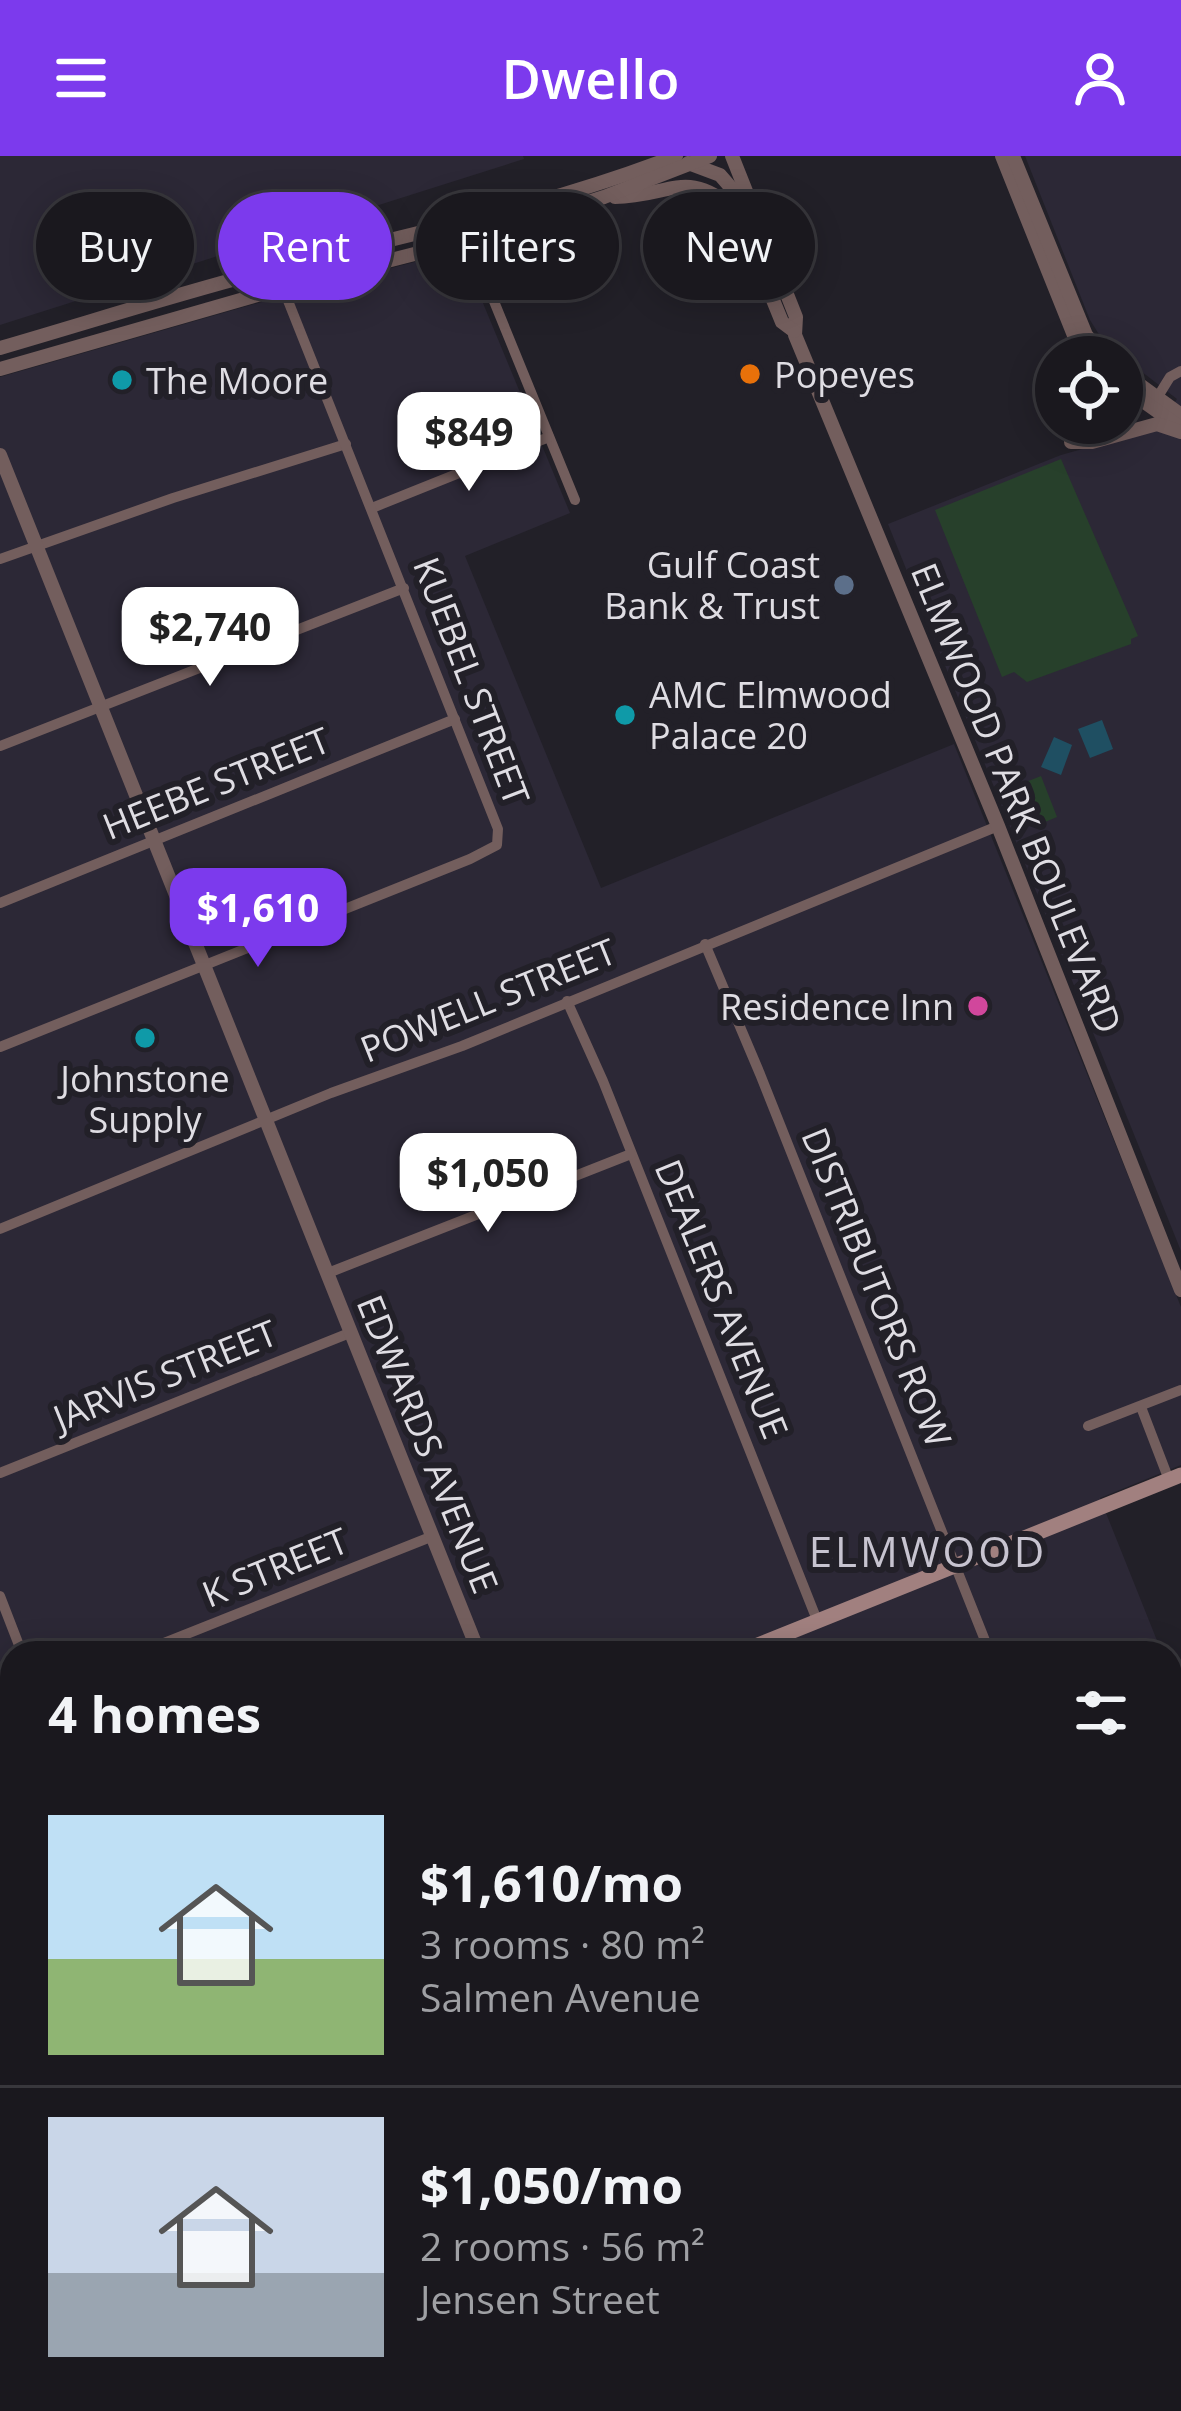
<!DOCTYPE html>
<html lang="en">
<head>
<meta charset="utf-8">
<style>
  body { margin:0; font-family:"Open Sans",sans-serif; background:#27252b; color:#f1f3f6; height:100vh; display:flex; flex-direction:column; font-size:45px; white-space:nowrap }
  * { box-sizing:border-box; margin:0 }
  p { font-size:39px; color:#9fa0a4 }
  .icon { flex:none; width:66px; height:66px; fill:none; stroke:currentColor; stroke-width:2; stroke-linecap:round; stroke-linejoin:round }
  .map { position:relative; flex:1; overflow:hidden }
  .panel { position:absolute; left:0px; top:1485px; width:1182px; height:771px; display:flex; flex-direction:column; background:#1a181e; border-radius:36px 36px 0 0; box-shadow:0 6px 30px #0003,0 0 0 3px #38373c }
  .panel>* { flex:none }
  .top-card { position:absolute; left:36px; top:36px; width:1110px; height:108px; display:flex; gap:24px }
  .buttons { position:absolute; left:1035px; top:180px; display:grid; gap:24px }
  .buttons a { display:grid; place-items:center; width:108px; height:108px; border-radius:50%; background:#1a181e; box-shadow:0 6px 30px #0003,0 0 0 3px #38373c; font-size:60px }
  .price { position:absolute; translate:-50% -102px; padding:0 27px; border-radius:24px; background:#fff; color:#222; font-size:39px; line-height:78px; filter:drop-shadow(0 3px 6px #0008) }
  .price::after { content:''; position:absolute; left:50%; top:72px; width:36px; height:27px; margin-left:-18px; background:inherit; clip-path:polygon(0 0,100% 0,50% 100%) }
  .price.on { background:#7c3aed; color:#fff }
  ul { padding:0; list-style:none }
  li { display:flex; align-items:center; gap:36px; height:300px; padding:0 48px }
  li+li { border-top:3px solid #38373c }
  li span { display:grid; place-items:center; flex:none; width:336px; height:240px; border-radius:0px; color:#555 }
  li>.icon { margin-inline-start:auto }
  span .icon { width:144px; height:144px; fill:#fffc; stroke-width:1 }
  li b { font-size:51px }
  h2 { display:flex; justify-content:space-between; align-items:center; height:144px; padding:0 48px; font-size:51px }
  .pill { padding:0 42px; border-radius:54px; background:#1a181e; box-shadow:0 6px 30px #0003,0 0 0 3px #38373c; font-size:42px; line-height:108px }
  .pill.on { background:#7c3aed; color:#fff }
  header { display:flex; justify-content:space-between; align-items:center; height:156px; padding:0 48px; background:#7c3aed; color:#fff; font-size:54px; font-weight:600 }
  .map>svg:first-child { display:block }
  .built { fill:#2c2836 }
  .green { fill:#27402b }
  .water { fill:#1f4f62 }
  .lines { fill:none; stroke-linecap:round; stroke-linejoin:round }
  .minor { stroke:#735e5d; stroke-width:10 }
  .tertiary { stroke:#735e5d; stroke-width:14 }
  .secondary { stroke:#a1807f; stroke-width:15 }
  .food-dot { fill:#e8710a; stroke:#222028; stroke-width:4.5 }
  .culture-dot { fill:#0f9aa8; stroke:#222028; stroke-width:4.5 }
  .service-dot { fill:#5c6f8a; stroke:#222028; stroke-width:4.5 }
  .hotel-dot { fill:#d1479c; stroke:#222028; stroke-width:4.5 }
  .labels { text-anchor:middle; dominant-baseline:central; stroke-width:12; stroke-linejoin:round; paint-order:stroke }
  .poi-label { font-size:36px; fill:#dfdde3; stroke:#222028; text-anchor:start }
  .street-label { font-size:36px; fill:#dfdde3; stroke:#222028 }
  .quarter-label { font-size:42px; letter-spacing:3px; fill:#c7c4d0; stroke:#222028 }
</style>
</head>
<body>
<header><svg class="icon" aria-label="menu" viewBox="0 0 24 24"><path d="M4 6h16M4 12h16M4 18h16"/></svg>Dwello<svg class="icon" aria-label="person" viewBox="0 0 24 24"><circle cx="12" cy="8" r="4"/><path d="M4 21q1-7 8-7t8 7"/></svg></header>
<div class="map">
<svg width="1181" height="2255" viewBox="0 0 1181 2255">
  <rect width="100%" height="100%" fill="#222028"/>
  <!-- built -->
  <g class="built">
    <path d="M0,0H523L524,3L0,169Z"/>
    <path d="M1025,0H1181V1095L888,368L1061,299L1157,272L1177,243L1115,195L1100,180L1090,164Z"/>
    <path d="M461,94L570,357L465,400L601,732L954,588L1181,1151V1309L1100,1342L1162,1497H12V2244H1170V1518L1181,1546V2255H0V2153L8,2149L0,2124V221L279,141Z"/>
  </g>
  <!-- green -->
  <g class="green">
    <path d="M1061,303L1138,480L1131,483V488L1027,526L1014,516L1002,521L935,354Z"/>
    <path d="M1041,620L1057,661L1033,671L1016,630Z"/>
  </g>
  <!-- water -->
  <g class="water">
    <path d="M1102,564L1113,593L1090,602L1078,573Z"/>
    <path d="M1054,581L1072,589L1061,619L1041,611Z"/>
  </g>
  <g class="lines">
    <!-- minor -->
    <g class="minor">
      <path d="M469,84L575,344"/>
      <path d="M1157,242L1170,221L1181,215"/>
      <path d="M372,352L549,281"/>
      <path d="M0,403L173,342L346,288"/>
      <path d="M0,590L404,432"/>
      <path d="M0,747L455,563"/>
      <path d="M705,788L760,918L990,1497"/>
      <path d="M567,845L603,925L817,1464"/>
      <path d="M0,891L470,703L497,689L498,673L275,112"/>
      <path d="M0,1073L331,937L462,890L998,670"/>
      <path d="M328,1117L631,998"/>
      <path d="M1141,1251L1169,1324"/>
      <path d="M1088,1270L1181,1234"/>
      <path d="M0,1317L352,1176"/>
      <path d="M0,1440L22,1497"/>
      <path d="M139,1497L433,1380"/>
      <path d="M1170,1954L1181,1981"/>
      <path d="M0,2090L12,2120"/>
      <path d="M61,2244L65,2255"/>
      <path d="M644,2255L671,2244"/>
    </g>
    <!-- tertiary -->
    <g class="tertiary">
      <path d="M732,0L796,161L795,179L998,670L1181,1134"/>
      <path d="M1002,0L1073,177L1089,201"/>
      <path d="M1013,0L1086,179L1104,201"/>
      <path d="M688,7L720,19L746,49"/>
      <path d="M615,41C670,41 687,10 737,56L782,166L794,175"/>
      <path d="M0,192C93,165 186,135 281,111C413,77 548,50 676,0"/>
      <path d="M0,213L282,132L469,84L604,41L710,0"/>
      <path d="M1122,216L1181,259"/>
      <path d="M1122,230L1181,272"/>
      <path d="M1071,286H1092L1157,268L1181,276"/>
      <path d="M0,299L479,1497"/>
      <path d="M773,2244L778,2255"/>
    </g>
    <!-- secondary -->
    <g class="secondary">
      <path d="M738,1497L1181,1319"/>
      <path d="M0,1794L12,1789"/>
    </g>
  </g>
  <!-- markers -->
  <circle class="food-dot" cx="750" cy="218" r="12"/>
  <g class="culture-dot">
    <circle cx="122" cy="224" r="12"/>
    <circle cx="625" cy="559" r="12"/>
    <circle cx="145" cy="882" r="12"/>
  </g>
  <circle class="service-dot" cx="844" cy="429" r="12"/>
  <circle class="hotel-dot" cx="978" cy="850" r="12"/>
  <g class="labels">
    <!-- poi labels -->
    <g class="poi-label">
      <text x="774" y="218">Popeyes</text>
      <text x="146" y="224">The Moore</text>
      <text x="820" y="408" text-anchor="end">Gulf Coast<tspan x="820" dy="41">Bank &amp; Trust</tspan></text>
      <text x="649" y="538">AMC Elmwood<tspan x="649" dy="41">Palace 20</tspan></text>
      <text x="954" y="850" text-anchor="end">Residence Inn</text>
      <text x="145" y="922" text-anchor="middle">Johnstone<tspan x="145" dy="41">Supply</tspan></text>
    </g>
    <!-- street labels -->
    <g class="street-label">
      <text transform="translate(472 525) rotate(69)">KUEBEL STREET</text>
      <text transform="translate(216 627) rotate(-22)">HEEBE STREET</text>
      <text transform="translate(1017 642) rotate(68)">ELMWOOD PARK BOULEVARD</text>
      <text transform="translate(488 844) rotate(-22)">POWELL STREET</text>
      <text transform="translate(877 1131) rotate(68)">DISTRIBUTORS ROW</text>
      <text transform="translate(722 1143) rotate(68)">DEALERS AVENUE</text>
      <text transform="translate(165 1219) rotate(-22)">JARVIS STREET</text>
      <text transform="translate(428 1288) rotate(68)">EDWARDS AVENUE</text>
      <text transform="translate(275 1411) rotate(-22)">K STREET</text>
    </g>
    <!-- quarter labels -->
    <g class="quarter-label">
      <text x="928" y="1394">ELMWOOD</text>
    </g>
  </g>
</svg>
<div class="buttons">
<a><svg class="icon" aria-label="locate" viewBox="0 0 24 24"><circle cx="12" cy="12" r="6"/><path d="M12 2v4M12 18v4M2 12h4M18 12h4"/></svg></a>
</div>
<b class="price" style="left:469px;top:338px">$849</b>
<b class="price" style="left:210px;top:533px">$2,740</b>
<b class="price on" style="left:258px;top:814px">$1,610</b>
<b class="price" style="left:488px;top:1079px">$1,050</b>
<div class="top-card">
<a class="pill">Buy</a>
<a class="pill on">Rent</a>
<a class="pill">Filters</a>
<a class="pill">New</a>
</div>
<section class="panel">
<h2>4 homes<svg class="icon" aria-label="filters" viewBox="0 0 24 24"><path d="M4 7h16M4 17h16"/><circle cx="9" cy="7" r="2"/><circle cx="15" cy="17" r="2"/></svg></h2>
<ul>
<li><span style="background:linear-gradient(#bfe0f5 60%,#8fb573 0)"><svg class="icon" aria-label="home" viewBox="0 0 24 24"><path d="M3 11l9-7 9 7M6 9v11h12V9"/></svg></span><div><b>$1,610/mo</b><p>3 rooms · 80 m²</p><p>Salmen Avenue</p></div></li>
<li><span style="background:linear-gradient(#c9d6e8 65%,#9aa5b1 0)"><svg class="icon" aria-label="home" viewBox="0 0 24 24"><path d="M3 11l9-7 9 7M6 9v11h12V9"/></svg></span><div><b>$1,050/mo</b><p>2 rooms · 56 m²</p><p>Jensen Street</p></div></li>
</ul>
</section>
</div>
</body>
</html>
